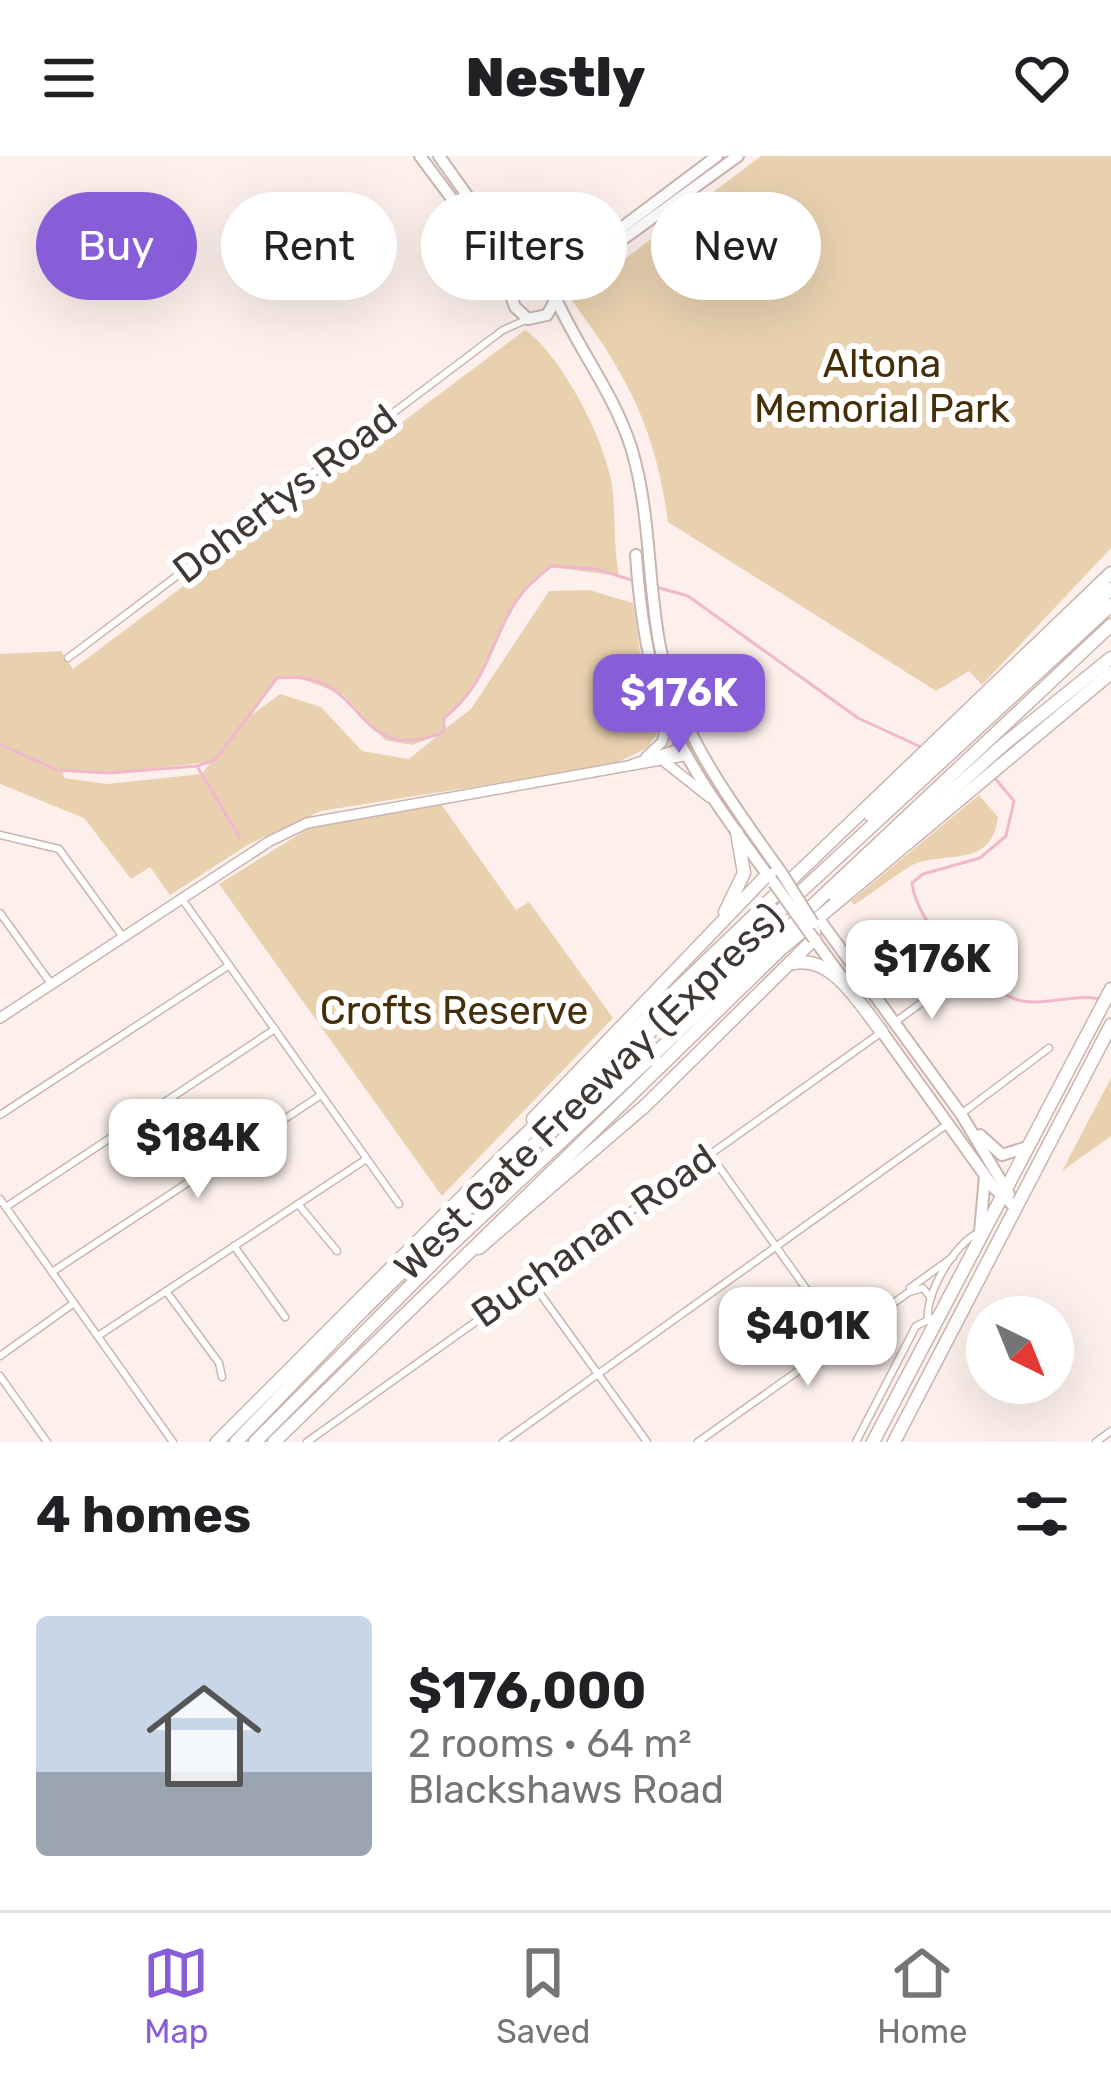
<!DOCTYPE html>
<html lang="en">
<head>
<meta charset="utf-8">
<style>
  body { margin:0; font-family:Rubik,sans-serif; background:#f6f6f6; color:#202124; height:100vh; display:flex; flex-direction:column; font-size:45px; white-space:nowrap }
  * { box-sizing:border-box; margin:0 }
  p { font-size:39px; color:#757577 }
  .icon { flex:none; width:66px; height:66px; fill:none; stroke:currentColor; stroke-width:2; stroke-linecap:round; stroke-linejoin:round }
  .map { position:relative; height:1286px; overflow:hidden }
  .sheet { display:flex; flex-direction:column; background:#fff; flex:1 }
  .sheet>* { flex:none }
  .guide { position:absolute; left:36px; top:36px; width:1041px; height:108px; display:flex; gap:24px }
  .needle { width:78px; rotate:137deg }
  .controls { position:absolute; left:966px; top:1140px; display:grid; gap:24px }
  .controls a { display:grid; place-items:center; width:108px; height:108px; border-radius:50%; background:#fff; box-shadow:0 12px 48px #0002; font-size:60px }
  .price { position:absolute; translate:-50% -102px; padding:0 27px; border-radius:24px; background:#fff; color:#222; font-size:39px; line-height:78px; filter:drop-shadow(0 3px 6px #0008) }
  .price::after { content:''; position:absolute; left:50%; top:72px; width:36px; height:27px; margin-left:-18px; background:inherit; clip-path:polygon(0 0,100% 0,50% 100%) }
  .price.on { background:#885ed8; color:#fff }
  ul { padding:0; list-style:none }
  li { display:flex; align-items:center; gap:36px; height:300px; padding:0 36px }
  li+li { border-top:3px solid #e0e0e0 }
  li span { display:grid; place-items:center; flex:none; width:336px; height:240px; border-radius:12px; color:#555 }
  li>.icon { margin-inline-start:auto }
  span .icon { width:144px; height:144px; fill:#fffc; stroke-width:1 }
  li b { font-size:51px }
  h2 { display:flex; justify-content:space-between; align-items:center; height:144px; padding:0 36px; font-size:51px }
  .chip { padding:0 42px; border-radius:54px; background:#fff; box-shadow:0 12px 48px #0002; font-size:42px; line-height:108px }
  .chip.on { background:#885ed8; color:#fff }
  header { display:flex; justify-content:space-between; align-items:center; height:156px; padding:0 36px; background:#fff; font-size:54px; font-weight:800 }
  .dock { display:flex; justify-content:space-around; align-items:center; height:168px; border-top:3px solid #e0e0e0; background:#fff; font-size:33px; color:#757577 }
  .dock a { display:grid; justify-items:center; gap:6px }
  .dock .on { color:#885ed8 }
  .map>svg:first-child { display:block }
  .green { fill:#e9d1b0; fill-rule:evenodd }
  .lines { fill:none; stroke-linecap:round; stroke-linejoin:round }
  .stream { stroke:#f1b7cb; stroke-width:3 }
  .street-casing { stroke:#cab4af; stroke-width:9 }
  .secondary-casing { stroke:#cab4af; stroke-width:12 }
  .primary-casing { stroke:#cab4af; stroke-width:14 }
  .highway-casing { stroke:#cab4af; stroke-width:15 }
  .street { stroke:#fff; stroke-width:6 }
  .secondary { stroke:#fff; stroke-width:9 }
  .primary { stroke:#fff; stroke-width:10 }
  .highway { stroke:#fff; stroke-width:12 }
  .primary-bridge-casing { stroke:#cab4af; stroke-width:14; stroke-linecap:butt }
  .primary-bridge { stroke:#fff; stroke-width:10 }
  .labels { text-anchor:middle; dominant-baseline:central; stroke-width:12; stroke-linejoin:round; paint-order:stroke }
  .park-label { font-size:39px; fill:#452f09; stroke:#fff }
  .street-label { font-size:39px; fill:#403835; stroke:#fff }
</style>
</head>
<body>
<header><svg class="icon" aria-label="menu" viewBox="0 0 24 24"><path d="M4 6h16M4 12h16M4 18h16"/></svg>Nestly<svg class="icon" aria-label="heart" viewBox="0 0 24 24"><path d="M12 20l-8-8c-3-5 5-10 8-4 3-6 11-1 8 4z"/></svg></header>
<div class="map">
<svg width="1111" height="1286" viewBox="0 0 1111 1286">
  <rect width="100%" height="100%" fill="#fdf0ec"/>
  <!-- green -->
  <g class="green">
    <path d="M761,0H1111V392L982,529L969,515L936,535L668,366C655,269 625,215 567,138L577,139Z"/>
    <path d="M525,174C562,199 609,291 613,336C615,364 614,391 619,420L551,411C542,419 529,427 521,437C492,478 489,527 444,562L446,572L471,553L549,435L589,434L633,447L642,511L661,571L647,592L612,609L321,655L249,688L170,739L150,711L131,723L84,662L0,628V498L61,495L73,513ZM294,520L344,539L385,584L412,589L437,580L409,603L362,595L321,551L280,538L252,559L277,522ZM211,606L202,618L107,628L64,622L63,615L109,617Z"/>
    <path d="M979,639L998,661C992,711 950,696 917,707C907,710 867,741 854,749L851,745Z"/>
    <path d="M441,648L516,754L529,746L613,862L442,1040L219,728L314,669Z"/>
    <path d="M1111,922V980L1062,1015Z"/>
  </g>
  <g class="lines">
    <!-- stream -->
    <g class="stream">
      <path d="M656,431L688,440L858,562L923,592"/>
      <path d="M0,588L56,614L109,617L197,610L215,604L277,522C371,511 349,614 444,576V562C491,526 492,474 523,436C531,426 542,418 551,410L596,413L635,425"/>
      <path d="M198,612L240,682"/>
      <path d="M993,620L1014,645L1006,680L980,702L923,718L912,727C917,770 976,828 1015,843C1039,852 1074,837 1099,843"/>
    </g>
    <!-- street casing -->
    <g class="street-casing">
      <g id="street">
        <path d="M68,502L503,174L528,163"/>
        <path d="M0,679L59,693L123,781"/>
        <path d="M182,743L399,1048"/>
        <path d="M0,757L52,829"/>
        <path d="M895,866L945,830"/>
        <path d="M961,958L1049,892"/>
        <path d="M0,959L228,810"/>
        <path d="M710,998L842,1183"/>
        <path d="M0,1043L173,1286"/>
        <path d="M298,1048L337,1095"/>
        <path d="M6,1051L275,873"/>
        <path d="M234,1090L285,1161"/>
        <path d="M52,1116L321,939"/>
        <path d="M531,1125L647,1286"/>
        <path d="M910,1132L953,1101"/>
        <path d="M166,1135L219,1207L222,1221"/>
        <path d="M928,1163C925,1137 956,1085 980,1076"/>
        <path d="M98,1180L365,1004"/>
        <path d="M0,1200L74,1147"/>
        <path d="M0,1220L47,1286"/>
        <path d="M307,1286L879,878"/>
        <path d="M503,1286L946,969"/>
        <path d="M698,1286L909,1136L923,1132L931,1142"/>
        <path d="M856,1286L916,1170L935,1161"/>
        <path d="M1096,1286L1111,1275"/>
      </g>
    </g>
    <!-- secondary casing -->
    <g class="secondary-casing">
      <g id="secondary">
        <path d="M646,601L662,586L667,567"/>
        <path d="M666,607L709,641"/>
        <path d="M633,608L679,593"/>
        <path d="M0,862L270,685L307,667L684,600"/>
      </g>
    </g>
    <!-- primary casing -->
    <g class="primary-casing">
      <g id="primary">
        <path d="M420,0L499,106L515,151L528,163L547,159L556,143L549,129L537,122"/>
        <path d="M439,0L515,107L536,121"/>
        <path d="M513,142L522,126L576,106L717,0"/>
        <path d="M556,143C579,194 613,236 631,291C651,356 647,424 660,491C677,574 732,648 781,716L767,719"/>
        <path d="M556,143L572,120L738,0"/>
        <path d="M636,399C647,555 679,597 769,721"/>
        <path d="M819,763L961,958L1009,1038"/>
        <path d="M815,775L814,783L844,824"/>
        <path d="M880,873L994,1032L1015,1051"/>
        <path d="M980,979L1002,999L1024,992"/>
        <path d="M980,1076L985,1020"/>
      </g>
    </g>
    <!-- highway casing -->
    <g class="highway-casing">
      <g id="highway">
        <path d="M870,659L1111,433"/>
        <path d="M835,740L1003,589L1111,502"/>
        <path d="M725,756L744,717L737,677"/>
        <path d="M794,807C833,799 860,849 882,876"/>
        <path d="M533,963L767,719"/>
        <path d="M479,1092L646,949L814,783"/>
        <path d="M217,1286L502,1001L1111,417"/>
        <path d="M236,1286L363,1154L678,849L1111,449"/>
        <path d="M255,1286L449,1091L1111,469"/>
        <path d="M274,1286L781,793L1111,517"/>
        <path d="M873,1286L1111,833"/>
        <path d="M894,1286L1111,869"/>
      </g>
    </g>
    <!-- street -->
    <use href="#street" class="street"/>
    <!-- secondary -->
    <use href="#secondary" class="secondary"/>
    <!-- primary -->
    <use href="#primary" class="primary"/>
    <!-- highway -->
    <use href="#highway" class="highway"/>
    <!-- primary-bridge casing -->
    <g class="primary-bridge-casing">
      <g id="primary-bridge">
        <path d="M781,716L813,767"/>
        <path d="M774,727L814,783"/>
      </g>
    </g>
    <!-- primary-bridge -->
    <use href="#primary-bridge" class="primary-bridge"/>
  </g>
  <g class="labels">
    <!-- park labels -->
    <g class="park-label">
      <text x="882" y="208">Altona<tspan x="882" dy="45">Memorial Park</tspan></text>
      <text x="454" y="855">Crofts Reserve</text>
    </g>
    <!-- street labels -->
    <g class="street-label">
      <text transform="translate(285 338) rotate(-37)">Dohertys Road</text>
      <text transform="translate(589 936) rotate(-44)">West Gate Freeway (Express)</text>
      <text transform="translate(594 1080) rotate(-35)">Buchanan Road</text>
    </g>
  </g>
</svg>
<div class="controls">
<a><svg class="needle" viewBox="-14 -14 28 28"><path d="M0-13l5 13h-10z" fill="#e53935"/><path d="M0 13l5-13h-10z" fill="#757577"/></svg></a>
</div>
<b class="price on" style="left:679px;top:600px">$176K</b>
<b class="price" style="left:932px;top:866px">$176K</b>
<b class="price" style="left:198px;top:1045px">$184K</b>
<b class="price" style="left:808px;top:1233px">$401K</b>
<div class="guide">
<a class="chip on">Buy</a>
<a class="chip">Rent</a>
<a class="chip">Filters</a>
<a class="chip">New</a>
</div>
</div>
<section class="sheet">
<h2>4 homes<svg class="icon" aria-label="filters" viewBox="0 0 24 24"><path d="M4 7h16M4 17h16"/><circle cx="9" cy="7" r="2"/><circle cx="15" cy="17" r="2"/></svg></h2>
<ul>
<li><span style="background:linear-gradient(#c9d6e8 65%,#9aa5b1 0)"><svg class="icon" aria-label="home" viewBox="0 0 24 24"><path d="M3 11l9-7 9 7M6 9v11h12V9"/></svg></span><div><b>$176,000</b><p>2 rooms · 64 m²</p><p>Blackshaws Road</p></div></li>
</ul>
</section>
<nav class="dock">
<a class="on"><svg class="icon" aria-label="map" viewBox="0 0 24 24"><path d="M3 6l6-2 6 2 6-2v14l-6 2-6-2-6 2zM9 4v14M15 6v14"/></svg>Map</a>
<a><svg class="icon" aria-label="saved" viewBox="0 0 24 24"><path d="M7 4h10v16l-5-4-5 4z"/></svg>Saved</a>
<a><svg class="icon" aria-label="home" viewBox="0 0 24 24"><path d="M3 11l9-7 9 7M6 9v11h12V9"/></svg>Home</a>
</nav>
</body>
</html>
